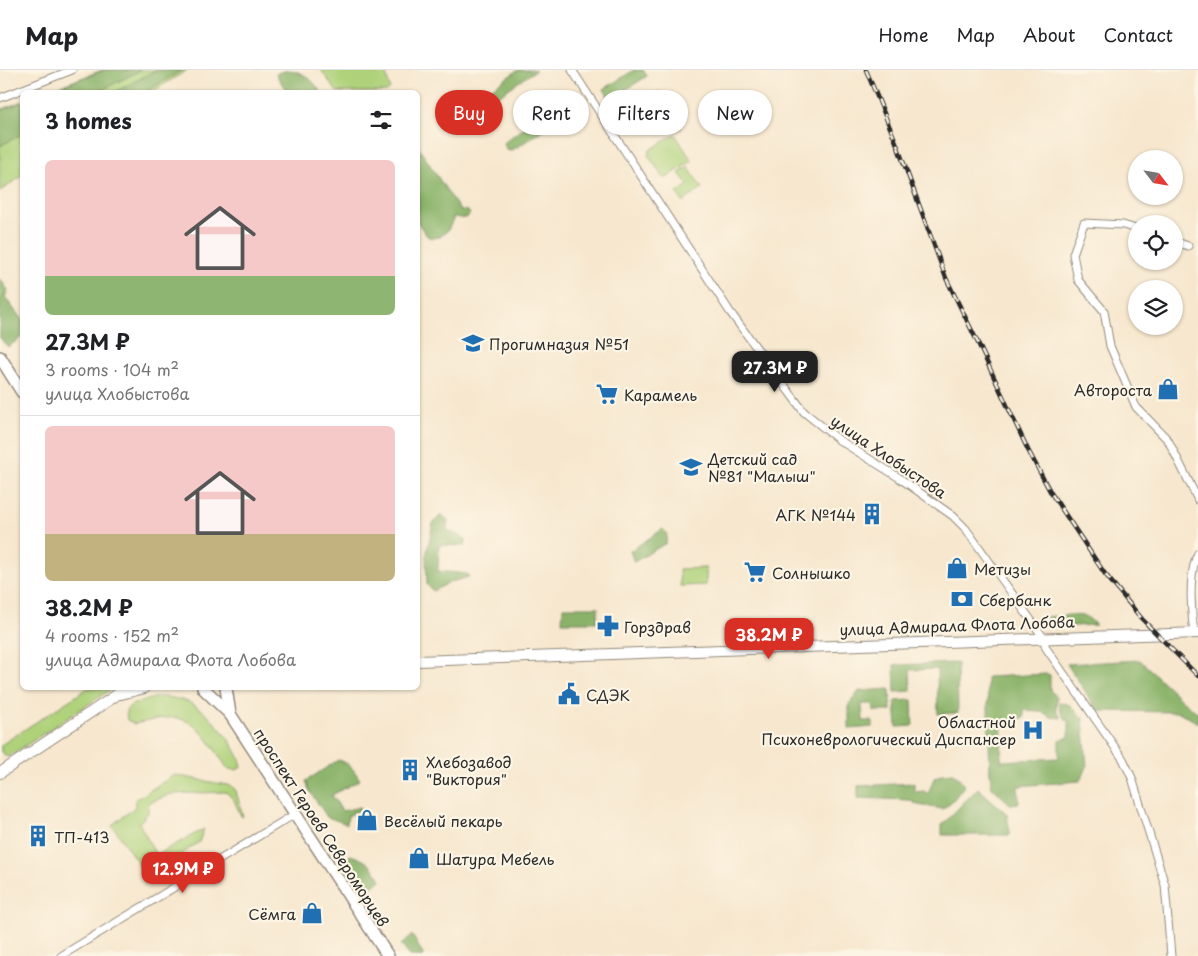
<!DOCTYPE html>
<html lang="en">
<head>
<meta charset="utf-8">
<style>
  body { margin:0; font-family:"Playpen Sans",sans-serif; background:#f2f2f2; color:#202124; height:100vh; display:flex; flex-direction:column; font-size:19px; white-space:nowrap }
  * { box-sizing:border-box; margin:0 }
  p { font-size:16px; color:#757577 }
  .icon { flex:none; width:28px; height:28px; fill:none; stroke:currentColor; stroke-width:2; stroke-linecap:round; stroke-linejoin:round }
  .map { position:relative; flex:1; overflow:hidden }
  .side { position:absolute; left:20px; top:20px; width:400px; height:600px; display:flex; flex-direction:column; background:#fff; border-radius:8px; box-shadow:0 1px 4px #0004 }
  .side>* { flex:none }
  .top-card { position:absolute; left:435px; top:20px; width:475px; height:45px; display:flex; gap:10px }
  .needle { width:32px; rotate:121deg }
  .buttons { position:absolute; left:1128px; top:80px; display:grid; gap:10px }
  .buttons a { display:grid; place-items:center; width:55px; height:55px; border-radius:50%; background:#fff; box-shadow:0 1px 4px #0004; font-size:25px }
  .price { position:absolute; translate:-50% -42px; padding:0 11px; border-radius:10px; background:#d93025; color:#fff; font-size:16px; line-height:32px; filter:drop-shadow(0 1px 2px #0008) }
  .price::after { content:''; position:absolute; left:50%; top:30px; width:15px; height:11px; margin-left:-8px; background:inherit; clip-path:polygon(0 0,100% 0,50% 100%) }
  .price.selected { background:#222; color:#fff }
  ul { padding:0; list-style:none }
  li { display:grid; align-content:center; gap:10px; height:265px; padding:0 25px }
  li+li { border-top:1px solid #e0e0e0 }
  li span { display:grid; place-items:center; height:155px; border-radius:8px; color:#555 }
  li>.icon { margin-inline-start:auto }
  span .icon { width:90px; height:90px; fill:#fffc; stroke-width:1 }
  li b { font-size:21px }
  h2 { display:flex; justify-content:space-between; align-items:center; height:60px; padding:0 25px; font-size:21px }
  .chip { padding:0 18px; border-radius:22px; background:#fff; box-shadow:0 1px 4px #0004; font-size:18px; line-height:45px }
  .chip.selected { background:#d93025; color:#fff }
  header { display:flex; align-items:center; gap:30px; box-sizing:border-box; height:70px; padding:0 25px; background:#fff; border-bottom:1px solid #e0e0e0 }
  header strong { font-size:24px }
  nav { display:flex; gap:28px; margin-inline-start:auto; font-size:18px }
  .map>svg:first-child { display:block }
  .green { fill:#aed179; stroke:#6c7e52 }
  .forest { fill:#8ab369; stroke:#5a6f4a }
  .lines { fill:none; stroke-linecap:round; stroke-linejoin:round }
  .street-casing { stroke:#91897c; stroke-width:9 }
  .secondary-casing { stroke:#91897c; stroke-width:12 }
  .primary-casing { stroke:#91897c; stroke-width:14 }
  .street { stroke:#fff; stroke-width:7 }
  .secondary { stroke:#fff; stroke-width:10 }
  .primary { stroke:#fff; stroke-width:11 }
  .rail-casing { stroke:#2b2b2b; stroke-width:4.5 }
  .rail { stroke:#fcf5e5; stroke-width:2.5; stroke-dasharray:8; stroke-linecap:butt }
  .labels { text-anchor:middle; dominant-baseline:central; stroke-width:4.5; stroke-linejoin:round; paint-order:stroke }
  .poi-label { font-size:15px; fill:#2b2b2b; stroke:#fcf5e5; text-anchor:start }
  .street-label { font-size:15px; fill:#2b2b2b; stroke:#fcf5e5 }
</style>
</head>
<body>
<header>
<strong>Map</strong>
<nav><a>Home</a><a>Map</a><a>About</a><a>Contact</a></nav>
</header>
<div class="map">
<svg width="1198" height="886" viewBox="0 0 1198 886">
  <rect width="100%" height="100%" fill="#fcf5e5"/>
  <filter id="ink" filterUnits="userSpaceOnUse"><feTurbulence type="fractalNoise" baseFrequency=".02" numOctaves="2"/><feDisplacementMap in="SourceGraphic" scale="10" xChannelSelector="R" yChannelSelector="G"/><feConvolveMatrix kernelMatrix="1 2 1 2 8 2 1 2 1" color-interpolation-filters="sRGB"/></filter>
  <filter id="wash" filterUnits="userSpaceOnUse"><feTurbulence type="fractalNoise" baseFrequency=".0096" numOctaves="4" result="noise"/><feDisplacementMap in="SourceGraphic" scale="20" xChannelSelector="R" yChannelSelector="G"/><feGaussianBlur stdDeviation="1.12" result="paint"/><feColorMatrix in="noise" values="0 0 0 0 0 0 0 0 0 0 0 0 0 0 0 0 0 1.4 0 .05"/><feComposite in="paint" operator="in"/></filter>
  <g filter="url(#wash)">
    <rect width="100%" height="100%" fill="#f7e7ce"/>
    <!-- green -->
    <g class="green">
      <path d="M102,0H187L152,22H44Z"/>
      <path d="M321,0H385L390,19L387,22H337Z"/>
      <path d="M658,21L682,58L675,62L656,32V27Z"/>
      <path d="M22,31V106L0,121V40Z"/>
      <path d="M675,64L692,91L666,108L663,107L648,85L650,80Z"/>
      <path d="M688,97L702,118L683,132L677,123L688,115L679,103Z"/>
      <path d="M706,498V515L680,516L679,499Z"/>
      <path d="M88,618H113L8,687L1,682V675Z"/>
      <path d="M157,627C168,627 178,628 188,632C207,639 239,677 242,697L236,700L228,699C214,680 202,653 177,648C166,646 145,652 134,654L127,650L126,641L131,635Z"/>
      <path d="M174,705L232,716L236,721L243,747L241,746L234,730L226,722L171,724L149,733L148,743L139,753L156,785L204,759L199,772L148,808L112,755L135,737V730Z"/>
    </g>
    <!-- forest -->
    <g class="forest">
      <path d="M105,0H141L98,22H46Z"/>
      <path d="M156,0H182L146,22H115Z"/>
      <path d="M290,0C306,3 312,10 321,22H287L276,4L280,2Z"/>
      <path d="M518,0H536L488,33L479,44L473,47L468,46L464,39L469,34Z"/>
      <path d="M634,0H643L647,6L610,30L604,19Z"/>
      <path d="M567,27L573,28L577,33V37L516,78L511,80L506,79L504,73L507,70Z"/>
      <path d="M22,32V64L0,76V41Z"/>
      <path d="M418,77L459,139L461,141L467,140L470,144C465,151 460,147 453,147V150L448,160L440,167L433,168L427,166L418,153Z"/>
      <path d="M0,209L8,220L5,227L22,250V267L8,277L0,268Z"/>
      <path d="M441,445L448,450L447,460L466,469L465,476L439,475L438,501L467,504L469,507L451,512L433,521L427,515L426,486L433,453Z"/>
      <path d="M663,459L667,465L666,473L634,492L630,481Z"/>
      <path d="M563,537H598L597,552H562Z"/>
      <path d="M1071,545L1086,546L1096,555L1050,557L1045,547Z"/>
      <path d="M1140,590L1183,631L1198,643V653L1179,642L1098,641L1067,594Z"/>
      <path d="M957,593L958,643L938,644L937,599L910,600L911,621L895,622L894,595Z"/>
      <path d="M1047,604L1050,605V620L1057,627L1056,639L1061,648L1051,647L1040,641L1024,640V648L1002,650L1001,691L1059,688V670L1069,667V652C1062,646 1059,641 1059,632L1070,635L1083,648L1087,697L1080,711L1018,716L1019,733L1010,734L992,717L990,704L987,607Z"/>
      <path d="M890,619L891,641H874L873,634H862L863,651H873V657L849,659V634L859,621Z"/>
      <path d="M912,630L913,656L897,657L895,631Z"/>
      <path d="M338,690C350,693 354,700 360,710L332,725L342,741L360,737V740L348,746L347,754L327,747L309,720L306,711Z"/>
      <path d="M953,703L960,709L964,716L954,729L943,739L918,735L909,730L858,728V716L914,713V722L924,721L928,724L934,708L942,704Z"/>
      <path d="M978,718L1007,744L1010,765H942V755Z"/>
      <path d="M350,785C366,789 373,796 381,810L373,816L360,821L343,793Z"/>
      <path d="M412,865L424,886H410L401,875Z"/>
    </g>
  </g>
  <g filter="url(#ink)">
    <g class="lines">
      <!-- street casing -->
      <g class="street-casing">
        <g id="street">
          <path d="M572,0L730,242L804,342L839,370L898,407L953,446L966,459L1043,567L1046,578L1123,689L1132,708L1165,815L1171,886"/>
          <path d="M0,28L72,0"/>
          <path d="M1136,159L1123,155L1084,153L1073,184L1078,210L1104,241L1110,276L1136,337L1168,370L1198,430"/>
          <path d="M1174,171L1188,176"/>
          <path d="M1194,563C1191,540 1188,504 1198,483"/>
          <path d="M61,886L295,744"/>
        </g>
      </g>
      <!-- secondary casing -->
      <g class="secondary-casing">
        <g id="secondary">
          <path d="M418,591L1198,563"/>
          <path d="M121,624L145,618"/>
          <path d="M0,703L127,618"/>
        </g>
      </g>
      <!-- primary casing -->
      <g class="primary-casing">
        <g id="primary">
          <path d="M0,287L22,322"/>
          <path d="M203,618L230,644L388,886"/>
          <path d="M226,618L230,644"/>
        </g>
      </g>
      <!-- street -->
      <use href="#street" class="street"/>
      <!-- secondary -->
      <use href="#secondary" class="secondary"/>
      <!-- primary -->
      <use href="#primary" class="primary"/>
      <!-- rail casing -->
      <g class="rail-casing">
        <path id="rail" d="M866,0L896,72L946,208L978,273L1028,380L1051,423L1105,504L1142,549L1198,606"/>
      </g>
      <!-- rail -->
      <use href="#rail" class="rail"/>
    </g>
  </g>
  <!-- icons -->
  <defs>
    <g id="school-bare" transform="scale(1.725)"><path d="M0-5L7-2L0 1L-7-2ZM-4 1L0 2.5L4 1V4Q0 6-4 4Z" fill="#1f6fb2" stroke="#fcf5e5" stroke-width="2.5" paint-order="stroke"/></g>
    <g id="shop-bare" transform="scale(1.725)"><path d="M-5-2.5h2.3a2.7 3.5 0 0 1 5.4 0H5L5.5 6h-11ZM-1.5-2.5h3a1.5 2.3 0 0 0-3 0Z" fill="#1f6fb2" stroke="#fcf5e5" stroke-width="2.5" paint-order="stroke"/></g>
    <g id="supermarket-bare" transform="scale(1.725)"><path d="M-6-5.5h2.5l.6 2H6L4.5 2H-2.5L-4.4-4H-6ZM-1.5 3.2a1.3 1.3 0 1 0 .1 0ZM3 3.2a1.3 1.3 0 1 0 .1 0Z" fill="#1f6fb2" stroke="#fcf5e5" stroke-width="2.5" paint-order="stroke"/></g>
    <g id="building-bare" transform="scale(1.725)"><path d="M-4-6H4V6H1V3H-1V6H-4ZM-2.5-4.3h1.7v1.8h-1.7ZM.8-4.3h1.7v1.8H.8ZM-2.5-1h1.7V.8h-1.7ZM.8-1h1.7V.8H.8Z" fill="#1f6fb2" stroke="#fcf5e5" stroke-width="2.5" paint-order="stroke"/></g>
    <g id="bank-bare" transform="scale(1.725)"><path d="M-6-4H6V4H-6ZM0-2.3a2.3 2.3 0 1 0 0 4.6a2.3 2.3 0 1 0 0-4.6Z" fill="#1f6fb2" stroke="#fcf5e5" stroke-width="2.5" paint-order="stroke"/></g>
    <g id="pharmacy-bare" transform="scale(1.725)"><path d="M-2-6h4v4h4v4h-4v4h-4v-4h-4v-4h4Z" fill="#1f6fb2" stroke="#fcf5e5" stroke-width="2.5" paint-order="stroke"/></g>
    <g id="civic-bare" transform="scale(1.725)"><path d="M-.6-6.5H3V-4.5H.6V-3L4-1V1h2V6H-6V1h2V-1L-.6-3ZM-1.2 2.5V6h2.4V2.5Z" fill="#1f6fb2" stroke="#fcf5e5" stroke-width="2.5" paint-order="stroke"/></g>
    <g id="hospital-bare" transform="scale(1.725)"><path d="M-5-5h3v3.5h4V-5h3V5h-3V1.5h-4V5h-3Z" fill="#1f6fb2" stroke="#fcf5e5" stroke-width="2.5" paint-order="stroke"/></g>
  </defs>
  <g fill-rule="evenodd">
    <use href="#school-bare" x="473" y="273"/>
    <use href="#shop-bare" x="1168" y="319"/>
    <use href="#supermarket-bare" x="607" y="324"/>
    <use href="#school-bare" x="691" y="397"/>
    <use href="#building-bare" x="872" y="444"/>
    <use href="#shop-bare" x="957" y="498"/>
    <use href="#supermarket-bare" x="755" y="502"/>
    <use href="#bank-bare" x="962" y="529"/>
    <use href="#pharmacy-bare" x="608" y="556"/>
    <use href="#civic-bare" x="569" y="624"/>
    <use href="#hospital-bare" x="1033" y="660"/>
    <use href="#building-bare" x="410" y="700"/>
    <use href="#shop-bare" x="367" y="750"/>
    <use href="#building-bare" x="38" y="766"/>
    <use href="#shop-bare" x="419" y="788"/>
    <use href="#shop-bare" x="312" y="843"/>
  </g>
  <g class="labels">
    <!-- poi labels -->
    <g class="poi-label">
      <text x="489" y="273">Прогимназия №51</text>
      <text x="1152" y="319" text-anchor="end">Автороста</text>
      <text x="624" y="324">Карамель</text>
      <text x="708" y="388">Детский сад<tspan x="708" dy="17">№81 "Малыш"</tspan></text>
      <text x="856" y="444" text-anchor="end">АГК №144</text>
      <text x="974" y="498">Метизы</text>
      <text x="772" y="502">Солнышко</text>
      <text x="979" y="529">Сбербанк</text>
      <text x="624" y="556">Горздрав</text>
      <text x="586" y="624">СДЭК</text>
      <text x="1016" y="651" text-anchor="end">Областной<tspan x="1016" dy="17">Психоневрологический Диспансер</tspan></text>
      <text x="426" y="691">Хлебозавод<tspan x="426" dy="17">"Виктория"</tspan></text>
      <text x="384" y="750">Весёлый пекарь</text>
      <text x="54" y="766">ТП-413</text>
      <text x="436" y="788">Шатура Мебель</text>
      <text x="296" y="843" text-anchor="end">Сёмга</text>
    </g>
    <!-- street labels -->
    <g class="street-label">
      <text transform="translate(889 386) rotate(34)">улица Хлобыстова</text>
      <text transform="translate(957 555) rotate(-2)">улица Адмирала Флота Лобова</text>
      <text transform="translate(322 757) rotate(57)">проспект Героев Североморцев</text>
    </g>
  </g>
</svg>
<div class="buttons">
<a><svg class="needle" viewBox="-14 -14 28 28"><path d="M0-13l5 13h-10z" fill="#e53935"/><path d="M0 13l5-13h-10z" fill="#757577"/></svg></a>
<a><svg class="icon" aria-label="locate" viewBox="0 0 24 24"><circle cx="12" cy="12" r="6"/><path d="M12 2v4M12 18v4M2 12h4M18 12h4"/></svg></a>
<a><svg class="icon" aria-label="layers" viewBox="0 0 24 24"><path d="M12 4l9 5-9 5-9-5zM3 14l9 5 9-5"/></svg></a>
</div>
<b class="price selected" style="left:775px;top:323px">27.3M ₽</b>
<b class="price" style="left:769px;top:590px">38.2M ₽</b>
<b class="price" style="left:183px;top:824px">12.9M ₽</b>
<div class="top-card">
<a class="chip selected">Buy</a>
<a class="chip">Rent</a>
<a class="chip">Filters</a>
<a class="chip">New</a>
</div>
<section class="side">
<h2>3 homes<svg class="icon" aria-label="filters" viewBox="0 0 24 24"><path d="M4 7h16M4 17h16"/><circle cx="9" cy="7" r="2"/><circle cx="15" cy="17" r="2"/></svg></h2>
<ul>
<li><span style="background:linear-gradient(#f6c9c9 75%,#8fb573 0)"><svg class="icon" aria-label="home" viewBox="0 0 24 24"><path d="M3 11l9-7 9 7M6 9v11h12V9"/></svg></span><div><b>27.3M ₽</b><p>3 rooms · 104 m²</p><p>улица Хлобыстова</p></div></li>
<li><span style="background:linear-gradient(#f6c9c9 70%,#c2b280 0)"><svg class="icon" aria-label="home" viewBox="0 0 24 24"><path d="M3 11l9-7 9 7M6 9v11h12V9"/></svg></span><div><b>38.2M ₽</b><p>4 rooms · 152 m²</p><p>улица Адмирала Флота Лобова</p></div></li>
</ul>
</section>
</div>
</body>
</html>
